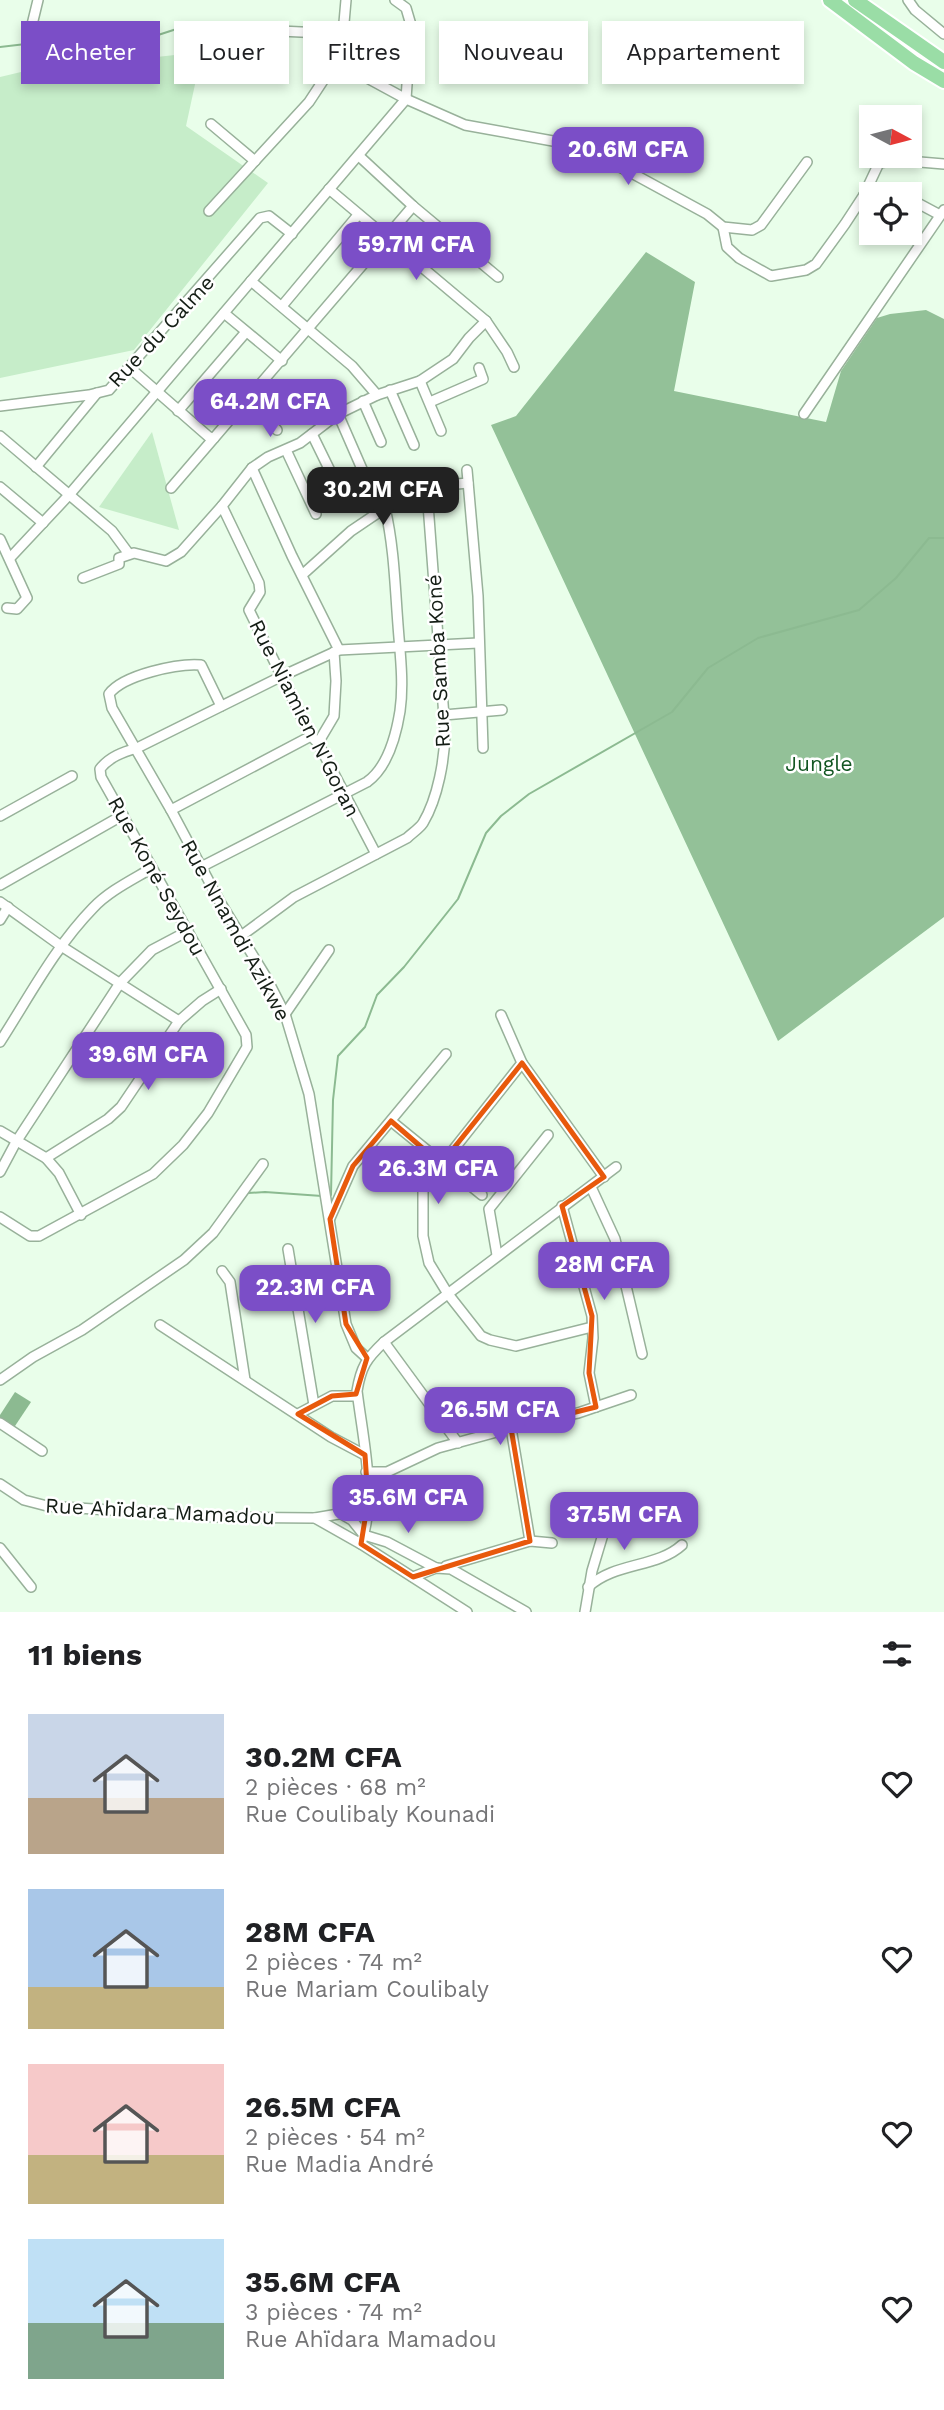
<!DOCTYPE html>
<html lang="fr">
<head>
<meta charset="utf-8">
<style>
  body { margin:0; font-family:"Work Sans",sans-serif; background:#f2f2f2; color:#202124; height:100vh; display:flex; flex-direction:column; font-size:26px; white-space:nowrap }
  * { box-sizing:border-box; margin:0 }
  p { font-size:23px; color:#757577 }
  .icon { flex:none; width:38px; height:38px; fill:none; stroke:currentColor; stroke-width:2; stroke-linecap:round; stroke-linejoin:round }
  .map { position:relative; height:1612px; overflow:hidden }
  .panel { display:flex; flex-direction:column; background:#fff; flex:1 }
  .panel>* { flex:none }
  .hud { position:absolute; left:21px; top:21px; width:903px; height:63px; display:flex; gap:14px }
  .needle { width:46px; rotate:97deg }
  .tools { position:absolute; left:859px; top:105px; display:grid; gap:14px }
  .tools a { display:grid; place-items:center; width:63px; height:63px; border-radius:0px; background:#fff; box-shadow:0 4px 10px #0003; font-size:35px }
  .price { position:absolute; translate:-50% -60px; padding:0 16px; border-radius:14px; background:#7b4ec7; color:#fff; font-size:23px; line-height:46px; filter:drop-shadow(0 2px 4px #0008) }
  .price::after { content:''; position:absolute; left:50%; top:42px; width:21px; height:16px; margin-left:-10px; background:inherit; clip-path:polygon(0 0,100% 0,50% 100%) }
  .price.on { background:#222; color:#fff }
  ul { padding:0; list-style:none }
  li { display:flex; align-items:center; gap:21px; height:175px; padding:0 28px }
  li span { display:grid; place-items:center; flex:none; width:196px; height:140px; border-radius:0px; color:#555 }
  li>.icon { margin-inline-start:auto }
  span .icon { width:84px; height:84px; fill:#fffc; stroke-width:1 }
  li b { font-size:30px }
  h2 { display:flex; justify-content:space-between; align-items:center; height:84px; padding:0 28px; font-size:30px }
  .chip { padding:0 24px; border-radius:0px; background:#fff; box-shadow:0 4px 10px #0003; font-size:24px; line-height:63px }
  .chip.on { background:#7b4ec7; color:#fff }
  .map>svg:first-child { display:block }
  .green { fill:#c6edc9 }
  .forest { fill:#93c198 }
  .water { fill:#8cba91 }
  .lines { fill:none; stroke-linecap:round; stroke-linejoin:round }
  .stream { stroke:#8cba91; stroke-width:2 }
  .street-casing { stroke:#98b19a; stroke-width:12 }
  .primary-casing { stroke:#fff; stroke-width:18 }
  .street { stroke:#fff; stroke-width:9 }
  .primary { stroke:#9adda6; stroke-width:14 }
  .marked { fill:none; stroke:#e8590c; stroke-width:5; stroke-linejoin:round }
  .labels { text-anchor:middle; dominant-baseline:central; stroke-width:5; stroke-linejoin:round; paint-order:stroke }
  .street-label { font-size:21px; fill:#141d15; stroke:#fff }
  .park-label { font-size:21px; fill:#125622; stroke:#fff }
</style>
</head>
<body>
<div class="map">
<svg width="944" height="1612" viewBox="0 0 944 1612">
  <rect width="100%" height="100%" fill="#e9feea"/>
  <!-- green -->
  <g class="green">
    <path d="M202,52L186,126L268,183L134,350L0,378V77L21,72Z"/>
    <path d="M152,432L179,530L99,507Z"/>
  </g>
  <!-- forest -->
  <path class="forest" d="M646,252L695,282L674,391L826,422L841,371L877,318L890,314L926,310L944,319V917L778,1041L491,425L516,416Z"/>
  <!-- water -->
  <path class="water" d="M15,1392L31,1402L13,1429L0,1420V1415Z"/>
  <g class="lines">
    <!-- stream -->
    <g class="stream">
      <path d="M0,47L60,40L104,45L129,33L155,36L195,23"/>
      <path d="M248,1193L265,1192L322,1196"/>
      <path d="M328,1195H331L333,1100L338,1056L365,1027L377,995L404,967L458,899L486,833L501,816L529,794L672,712L708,668L758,638L859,610L896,578L929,538H944"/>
    </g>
    <!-- street casing -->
    <g class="street-casing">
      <g id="street">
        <path d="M346,0L343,34L336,61L406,99L465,125L575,145L628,171L707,214L723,227L752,230L761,225L807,162"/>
        <path d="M908,0L915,10L944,34"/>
        <path d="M280,31L343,34"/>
        <path d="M29,37L38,0"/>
        <path d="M211,124L255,161"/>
        <path d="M359,156L413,206L498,277"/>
        <path d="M329,189L486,321L507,352L514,367"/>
        <path d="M864,195L885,194"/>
        <path d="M910,199L940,215"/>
        <path d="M209,211L309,102L336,61"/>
        <path d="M723,227L727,247L739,258L771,276L806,270L816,264L845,224L864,195L879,163L896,160L944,164"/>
        <path d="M251,281L352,366L377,395"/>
        <path d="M282,306L358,215"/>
        <path d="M224,313L282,361"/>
        <path d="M130,368L209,437L214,438L413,206"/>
        <path d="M420,381L441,431"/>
        <path d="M390,390L414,445"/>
        <path d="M247,401L277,430"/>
        <path d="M363,401L381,442"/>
        <path d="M430,402L483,379L479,368"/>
        <path d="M0,406L89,395L109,390L260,218L269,216L292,234"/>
        <path d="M178,411L246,332"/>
        <path d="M338,414L362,469"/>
        <path d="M804,414L944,210"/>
        <path d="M312,434L335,481"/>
        <path d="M0,436L112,531L129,554"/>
        <path d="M286,450L316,514"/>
        <path d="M36,467L97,393"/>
        <path d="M252,468L292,556L339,650"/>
        <path d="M467,470L478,596L483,748"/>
        <path d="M0,487L43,523"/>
        <path d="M171,488L214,438"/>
        <path d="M222,506L259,583L260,592L249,610L311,736L318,743L376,854"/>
        <path d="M0,539L27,598L17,609L7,608"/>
        <path d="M10,558L69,495L406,99L411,25L406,8L395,0"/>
        <path d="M302,575L351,531L385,508L435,486L468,483"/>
        <path d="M83,578L119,564V558L134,553L166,561L181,552L222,506L252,468L268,457L300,443L338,414L377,395L420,381L453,359L469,338L486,321"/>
        <path d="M221,706L201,665C178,663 123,675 109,694L112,708L171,810L220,902L266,977L285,1014L309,1094L346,1324L356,1348L367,1358"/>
        <path d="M444,715L502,710"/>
        <path d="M318,743L334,716L336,681L334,652"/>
        <path d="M171,810L311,736"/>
        <path d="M0,816L72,776"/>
        <path d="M201,867L367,782C388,767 396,736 400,711C404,683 400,653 398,625C395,586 394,546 385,508"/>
        <path d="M0,885L123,815"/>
        <path d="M0,902L61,946L179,1021"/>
        <path d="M0,920L8,907"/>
        <path d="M241,936L294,897L407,838C412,833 419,829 423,823C438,798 445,758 445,730L427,491"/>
        <path d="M285,1014L329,950"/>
        <path d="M501,1015L522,1063L423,1188V1236L429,1263L448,1294L481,1336L490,1340L516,1346L592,1327"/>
        <path d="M0,1042C29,997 55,947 93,908C109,891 132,880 152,868"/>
        <path d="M522,1063L604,1177"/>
        <path d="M391,1121L482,1195"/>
        <path d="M0,1131L46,1158L59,1173L81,1215"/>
        <path d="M46,1158L108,1119L121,1107L179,1021L202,1001L221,989"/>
        <path d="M0,1172L16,1142L120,983L152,950L188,931"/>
        <path d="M591,1187L615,1239L642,1354"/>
        <path d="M562,1206L592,1316L593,1338L589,1373L596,1407"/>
        <path d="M0,1217L30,1236H39L153,1174L183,1145L208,1113L247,1047L246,1035L101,777L100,769C109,757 123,752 137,748L282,676L339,650L478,643"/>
        <path d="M330,1218L353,1166L446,1054"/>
        <path d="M288,1249L314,1405"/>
        <path d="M497,1255L489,1209L548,1135"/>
        <path d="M222,1271L230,1282L245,1380"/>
        <path d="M160,1325L331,1437L365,1455"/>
        <path d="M384,1342L458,1443"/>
        <path d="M0,1380L33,1357L82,1330L184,1260L213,1233L263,1164"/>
        <path d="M298,1414L332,1396H357"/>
        <path d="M0,1423L42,1451"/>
        <path d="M511,1428L530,1541"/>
        <path d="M366,1472H387L438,1448L540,1420L578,1413L631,1395"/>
        <path d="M0,1484L24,1500L47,1506L217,1517L315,1518L361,1544L467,1612"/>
        <path d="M340,1513L352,1520L364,1535L387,1542L436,1568"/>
        <path d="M315,1518L350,1512L368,1501"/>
        <path d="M361,1544C377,1496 363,1440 357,1391C361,1367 366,1359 384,1342L616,1167"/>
        <path d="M0,1548L31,1587"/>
        <path d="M446,1566L530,1541L552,1543"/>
        <path d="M413,1577L436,1568L451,1569L526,1612"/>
        <path d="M588,1587C615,1562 657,1568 682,1545"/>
        <path d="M585,1612L592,1571L607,1521"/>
      </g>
    </g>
    <!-- primary casing -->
    <g class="primary-casing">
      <g id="primary">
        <path d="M830,0L914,63L944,81"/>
        <path d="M855,0L944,62"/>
      </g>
    </g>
    <!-- street -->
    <use href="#street" class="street"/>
    <!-- primary -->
    <use href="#primary" class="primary"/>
  </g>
  <!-- marked area -->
  <path class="marked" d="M522,1063L604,1177L562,1206L592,1316L589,1373L596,1407L511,1428L530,1541L413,1577L361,1544L368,1501L365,1455L298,1414L332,1396L356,1394L367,1358L346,1324L330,1219L353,1166L391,1121L441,1164Z"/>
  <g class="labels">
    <!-- street labels -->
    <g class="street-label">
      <text transform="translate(161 331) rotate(-47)">Rue du Calme</text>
      <text transform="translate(438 661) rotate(-93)">Rue Samba Koné</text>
      <text transform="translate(305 718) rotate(63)">Rue Niamien N'Goran</text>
      <text transform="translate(157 876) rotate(61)">Rue Koné Seydou</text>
      <text transform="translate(236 930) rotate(61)">Rue Nnamdi Azikwe</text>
      <text transform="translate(160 1511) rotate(3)">Rue Ahïdara Mamadou</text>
    </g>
    <!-- park labels -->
    <g class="park-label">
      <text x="819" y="763">Jungle</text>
    </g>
  </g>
</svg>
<div class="tools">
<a><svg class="needle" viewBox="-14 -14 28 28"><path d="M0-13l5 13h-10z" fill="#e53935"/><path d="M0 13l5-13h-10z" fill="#757577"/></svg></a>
<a><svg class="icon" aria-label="locate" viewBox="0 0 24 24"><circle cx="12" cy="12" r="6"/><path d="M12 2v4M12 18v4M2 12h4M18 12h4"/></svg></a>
</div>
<b class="price" style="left:628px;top:187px">20.6M CFA</b>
<b class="price" style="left:416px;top:282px">59.7M CFA</b>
<b class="price" style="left:270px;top:439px">64.2M CFA</b>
<b class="price on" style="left:383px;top:527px">30.2M CFA</b>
<b class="price" style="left:148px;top:1092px">39.6M CFA</b>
<b class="price" style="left:438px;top:1206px">26.3M CFA</b>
<b class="price" style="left:604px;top:1302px">28M CFA</b>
<b class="price" style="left:315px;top:1325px">22.3M CFA</b>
<b class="price" style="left:500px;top:1447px">26.5M CFA</b>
<b class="price" style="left:408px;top:1535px">35.6M CFA</b>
<b class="price" style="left:624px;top:1552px">37.5M CFA</b>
<div class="hud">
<a class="chip on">Acheter</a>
<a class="chip">Louer</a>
<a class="chip">Filtres</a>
<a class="chip">Nouveau</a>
<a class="chip">Appartement</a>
</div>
</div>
<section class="panel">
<h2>11 biens<svg class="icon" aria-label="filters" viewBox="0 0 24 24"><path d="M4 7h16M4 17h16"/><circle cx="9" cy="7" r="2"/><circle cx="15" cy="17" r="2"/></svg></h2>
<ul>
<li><span style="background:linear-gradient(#c9d6e8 60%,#b9a48a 0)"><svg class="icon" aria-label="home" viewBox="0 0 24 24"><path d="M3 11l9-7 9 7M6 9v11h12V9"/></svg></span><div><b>30.2M CFA</b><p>2 pièces · 68 m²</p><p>Rue Coulibaly Kounadi</p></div><svg class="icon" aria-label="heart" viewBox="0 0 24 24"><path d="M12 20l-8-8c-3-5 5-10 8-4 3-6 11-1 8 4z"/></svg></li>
<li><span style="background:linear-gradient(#a9c7e8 70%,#c2b280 0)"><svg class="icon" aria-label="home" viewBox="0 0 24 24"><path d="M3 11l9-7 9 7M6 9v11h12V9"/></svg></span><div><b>28M CFA</b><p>2 pièces · 74 m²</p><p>Rue Mariam Coulibaly</p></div><svg class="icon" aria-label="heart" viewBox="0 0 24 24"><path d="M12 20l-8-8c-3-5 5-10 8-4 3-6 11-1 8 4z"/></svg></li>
<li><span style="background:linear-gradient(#f6c9c9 65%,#c2b280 0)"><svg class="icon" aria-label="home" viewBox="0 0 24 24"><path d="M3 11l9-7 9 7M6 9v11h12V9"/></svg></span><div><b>26.5M CFA</b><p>2 pièces · 54 m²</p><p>Rue Madia André</p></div><svg class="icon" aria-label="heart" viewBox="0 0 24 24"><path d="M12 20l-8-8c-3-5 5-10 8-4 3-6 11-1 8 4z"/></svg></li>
<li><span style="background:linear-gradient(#bfe0f5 60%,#7fa58c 0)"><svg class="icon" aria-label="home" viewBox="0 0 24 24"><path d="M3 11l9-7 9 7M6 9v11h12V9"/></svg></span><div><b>35.6M CFA</b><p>3 pièces · 74 m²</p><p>Rue Ahïdara Mamadou</p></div><svg class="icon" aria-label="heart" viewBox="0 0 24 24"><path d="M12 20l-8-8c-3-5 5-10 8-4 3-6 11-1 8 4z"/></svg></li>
</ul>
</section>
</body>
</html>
